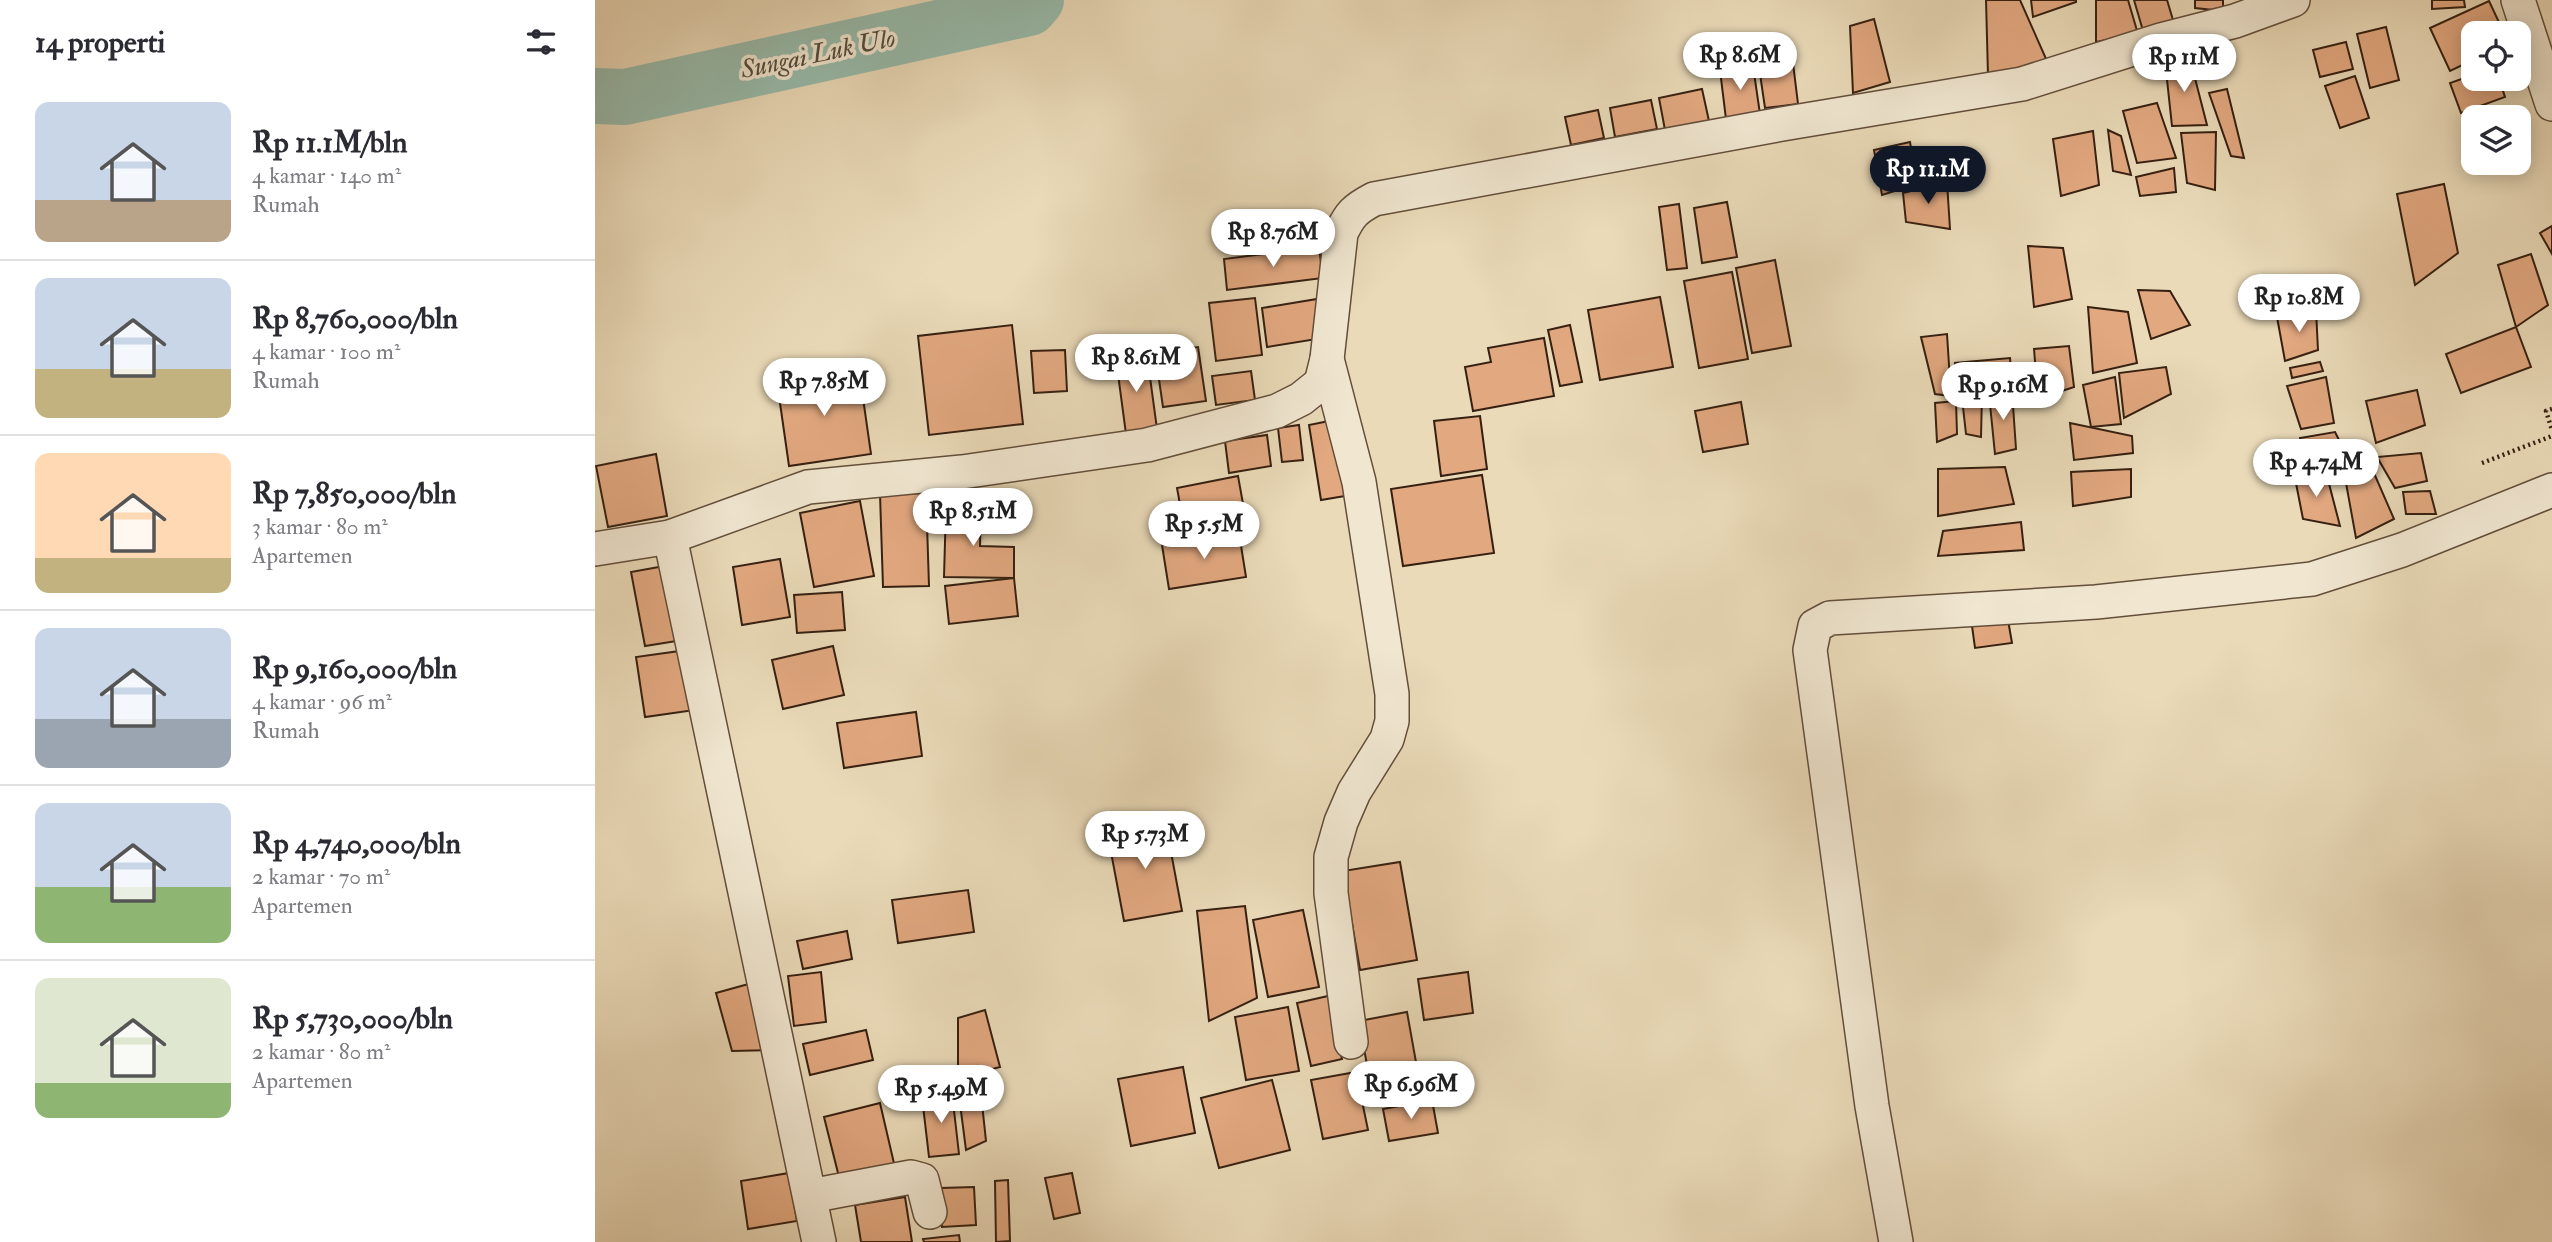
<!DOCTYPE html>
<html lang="id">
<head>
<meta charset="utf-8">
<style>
  body { margin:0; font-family:"IM FELL Double Pica",serif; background:#f7f7f7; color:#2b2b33; height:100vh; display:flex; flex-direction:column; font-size:26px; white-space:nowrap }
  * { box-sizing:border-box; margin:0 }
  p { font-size:23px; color:#7c7c81 }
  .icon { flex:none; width:38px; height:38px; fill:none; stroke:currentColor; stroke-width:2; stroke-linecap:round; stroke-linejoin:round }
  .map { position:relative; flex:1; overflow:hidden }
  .details { display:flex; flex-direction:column; background:#fff; width:595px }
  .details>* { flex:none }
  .tools { position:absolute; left:1866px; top:21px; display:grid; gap:14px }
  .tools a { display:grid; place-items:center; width:70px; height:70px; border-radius:14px; background:#fff; box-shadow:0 4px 18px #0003; font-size:35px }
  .price { position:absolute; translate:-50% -60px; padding:0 16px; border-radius:24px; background:#fff; color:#222; font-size:23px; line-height:46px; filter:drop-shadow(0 2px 4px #0008) }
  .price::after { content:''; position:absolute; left:50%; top:42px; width:21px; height:16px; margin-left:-10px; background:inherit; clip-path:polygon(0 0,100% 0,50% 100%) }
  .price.selected { background:#111827; color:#fff }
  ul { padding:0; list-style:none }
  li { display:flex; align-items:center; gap:21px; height:175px; padding:0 35px }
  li+li { border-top:2px solid #e1e1e2 }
  li span { display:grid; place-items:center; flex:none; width:196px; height:140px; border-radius:14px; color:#555 }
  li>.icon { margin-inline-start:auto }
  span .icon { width:84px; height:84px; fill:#fffc; stroke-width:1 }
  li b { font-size:30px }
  h2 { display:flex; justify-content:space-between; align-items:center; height:84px; padding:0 35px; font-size:30px }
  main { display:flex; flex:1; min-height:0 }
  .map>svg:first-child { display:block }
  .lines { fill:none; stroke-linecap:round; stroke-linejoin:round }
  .river { stroke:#98bbab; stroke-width:56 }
  .building { fill:#e2a880; stroke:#362011; stroke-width:2 }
  .minor-casing { stroke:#634e3b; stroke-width:36 }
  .path { stroke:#362011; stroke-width:4.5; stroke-dasharray:2 3.5; stroke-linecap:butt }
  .minor { stroke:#f1e7d1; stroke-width:33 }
  .labels { text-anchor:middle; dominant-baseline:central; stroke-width:7; stroke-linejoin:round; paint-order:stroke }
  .water-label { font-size:26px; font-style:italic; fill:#534e3f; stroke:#f1e7d1 }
</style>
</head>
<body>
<main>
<section class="details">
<h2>14 properti<svg class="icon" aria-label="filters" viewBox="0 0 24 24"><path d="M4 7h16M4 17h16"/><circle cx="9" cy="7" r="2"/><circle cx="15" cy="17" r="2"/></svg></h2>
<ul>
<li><span style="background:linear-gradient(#c9d6e8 70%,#b9a48a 0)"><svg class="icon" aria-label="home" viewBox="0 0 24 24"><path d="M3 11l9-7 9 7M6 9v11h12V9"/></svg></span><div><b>Rp 11.1M/bln</b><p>4 kamar · 140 m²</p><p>Rumah</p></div></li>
<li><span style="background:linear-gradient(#c9d6e8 65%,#c2b280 0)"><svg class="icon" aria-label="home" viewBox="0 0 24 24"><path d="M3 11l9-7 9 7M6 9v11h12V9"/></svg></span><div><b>Rp 8,760,000/bln</b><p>4 kamar · 100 m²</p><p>Rumah</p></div></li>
<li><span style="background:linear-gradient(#ffd9b3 75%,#c2b280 0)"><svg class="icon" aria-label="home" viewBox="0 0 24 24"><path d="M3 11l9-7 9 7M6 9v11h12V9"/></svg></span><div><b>Rp 7,850,000/bln</b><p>3 kamar · 80 m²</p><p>Apartemen</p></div></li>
<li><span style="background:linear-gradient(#c9d6e8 65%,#9aa5b1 0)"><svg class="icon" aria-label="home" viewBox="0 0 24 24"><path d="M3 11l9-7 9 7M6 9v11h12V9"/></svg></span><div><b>Rp 9,160,000/bln</b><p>4 kamar · 96 m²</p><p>Rumah</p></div></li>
<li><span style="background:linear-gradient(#c9d6e8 60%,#8fb573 0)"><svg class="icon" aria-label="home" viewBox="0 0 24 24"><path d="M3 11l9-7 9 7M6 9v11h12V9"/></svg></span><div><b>Rp 4,740,000/bln</b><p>2 kamar · 70 m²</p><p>Apartemen</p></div></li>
<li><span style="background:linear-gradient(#dfe7d0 75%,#8fb573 0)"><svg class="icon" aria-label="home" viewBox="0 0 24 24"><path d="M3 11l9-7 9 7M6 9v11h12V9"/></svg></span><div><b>Rp 5,730,000/bln</b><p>2 kamar · 80 m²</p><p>Apartemen</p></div></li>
</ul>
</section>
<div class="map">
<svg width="1957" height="1242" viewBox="0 0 1957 1242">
  <rect width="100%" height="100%" fill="#eadab8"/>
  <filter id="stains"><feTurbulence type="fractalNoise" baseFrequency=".00286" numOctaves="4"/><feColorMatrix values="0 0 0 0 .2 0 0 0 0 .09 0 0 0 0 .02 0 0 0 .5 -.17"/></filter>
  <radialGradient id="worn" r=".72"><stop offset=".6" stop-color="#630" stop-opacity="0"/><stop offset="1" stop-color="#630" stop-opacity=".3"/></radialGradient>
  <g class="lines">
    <!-- river -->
    <path class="river" d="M0,96L30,97L434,8L441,0"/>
  </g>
  <!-- building -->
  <g class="building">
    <path d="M1391,0H1425L1452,61L1393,75Z"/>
    <path d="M1436,0H1481V2L1438,17Z"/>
    <path d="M1501,0H1533L1543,34L1501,42Z"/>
    <path d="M1539,0H1572L1578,20L1549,34Z"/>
    <path d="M1600,0H1628V11L1600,8Z"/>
    <path d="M1837,0H1869L1870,7L1837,9Z"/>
    <path d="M1894,1L1909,33H1878V60L1855,71L1835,28Z"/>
    <path d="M1279,19L1295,82L1258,93L1255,26Z"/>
    <path d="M1791,27L1804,80L1775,88L1762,34Z"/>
    <path d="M1751,42L1758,69L1725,77L1718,50Z"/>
    <path d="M1594,55L1612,125L1577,126L1570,61Z"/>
    <path d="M1198,63L1203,104L1170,108L1164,67Z"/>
    <path d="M1158,66L1165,114L1131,119L1125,70Z"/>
    <path d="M1878,75V79H1904L1910,97L1866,113L1855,83Z"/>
    <path d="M1760,76L1774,118L1745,128L1730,86Z"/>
    <path d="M1107,89L1114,121L1070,130L1064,98Z"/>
    <path d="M1632,89L1649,158L1636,156L1614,93Z"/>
    <path d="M1056,100L1062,129L1020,137L1015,108Z"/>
    <path d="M1562,103L1581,158L1542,163L1528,111Z"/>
    <path d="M1003,110L1009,138L976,145L970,117Z"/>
    <path d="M1513,130L1526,136L1536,175L1518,171Z"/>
    <path d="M1498,131L1504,185L1466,196L1458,139Z"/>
    <path d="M1621,132L1620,190L1592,183L1586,133Z"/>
    <path d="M1315,142L1322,184L1287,195L1279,150Z"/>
    <path d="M1579,168L1581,192L1545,196L1541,177Z"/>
    <path d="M1352,182L1355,229L1311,222L1308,193Z"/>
    <path d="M1849,184L1863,253L1820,285L1802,194Z"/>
    <path d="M1132,202L1142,257L1107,263L1099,208Z"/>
    <path d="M1084,204L1092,268L1072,270L1064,207Z"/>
    <path d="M1957,226V254L1945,233Z"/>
    <path d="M1433,246L1468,248L1477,299L1439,307Z"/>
    <path d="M724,247L728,278L632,290L629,259Z"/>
    <path d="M1936,254L1953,305L1921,327L1903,265Z"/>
    <path d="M1180,260L1196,346L1157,353L1141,268Z"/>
    <path d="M1137,272L1153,359L1104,368L1089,281Z"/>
    <path d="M1543,290L1575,291L1595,325L1556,339Z"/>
    <path d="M1065,297L1078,367L1005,380L993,310Z"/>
    <path d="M660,298L667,355L621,361L614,303Z"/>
    <path d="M722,299L728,338L672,347L667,308Z"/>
    <path d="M1493,307L1533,312L1542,363L1498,373Z"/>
    <path d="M1721,310L1723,350L1690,361L1682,317Z"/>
    <path d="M417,325L428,424L334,435L323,336Z"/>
    <path d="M975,325L987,382L965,386L953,330Z"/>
    <path d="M1921,327L1936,367L1866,393L1851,354Z"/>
    <path d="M1352,334L1356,396L1340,394L1326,337Z"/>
    <path d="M949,338L959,396L878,411L870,367L896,362L893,348Z"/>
    <path d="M1474,346L1479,387L1443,399L1439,349Z"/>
    <path d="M603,347L611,401L568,407L560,352Z"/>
    <path d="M470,350L472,391L439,393L436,351Z"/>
    <path d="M552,355L562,429L531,434L521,359Z"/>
    <path d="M1415,358L1417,385L1363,393L1360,363Z"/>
    <path d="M1725,362L1728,371L1697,378L1695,368Z"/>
    <path d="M1571,367L1576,394L1529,418L1524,373Z"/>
    <path d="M264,370L276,454L194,466L182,382Z"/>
    <path d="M656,371L660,400L621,405L617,376Z"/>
    <path d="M1520,377L1526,424L1496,427L1488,385Z"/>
    <path d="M1731,377L1739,423L1706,429L1692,386Z"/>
    <path d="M1822,390L1830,425L1781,443L1771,401Z"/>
    <path d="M1417,391L1421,449L1400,454L1394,394Z"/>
    <path d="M1387,395L1386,437L1371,434L1367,398Z"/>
    <path d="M1361,401L1362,434L1342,442L1340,403Z"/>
    <path d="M1146,402L1153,444L1108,452L1100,411Z"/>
    <path d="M885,416L892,469L846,476L839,421Z"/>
    <path d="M744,419L756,495L726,500L714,425Z"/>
    <path d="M1475,423L1537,436L1538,453L1479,460Z"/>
    <path d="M704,425L708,460L687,462L683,428Z"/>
    <path d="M1740,432L1747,446L1707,458L1705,438Z"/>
    <path d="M672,435L676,466L634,473L630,441Z"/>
    <path d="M1826,453L1832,481L1800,488L1782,457Z"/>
    <path d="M61,454L72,516L13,527L1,466Z"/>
    <path d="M1775,464L1799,519L1761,538L1749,472Z"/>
    <path d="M1410,467L1419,504L1343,516V469Z"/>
    <path d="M1536,469V497L1478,506L1476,472Z"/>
    <path d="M1699,473L1732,476L1745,526L1708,519Z"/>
    <path d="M887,475L899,553L808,566L796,489Z"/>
    <path d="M643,476L652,526L591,537L582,488Z"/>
    <path d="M1835,491L1841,514H1811L1808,492Z"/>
    <path d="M331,493L334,586L288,587L285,494Z"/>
    <path d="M265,501L279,576L219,587L205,513Z"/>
    <path d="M351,507L386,508L385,546L419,547V578L349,577Z"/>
    <path d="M1426,522L1429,550L1343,556L1348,531Z"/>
    <path d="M644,533L651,577L574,589L567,545Z"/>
    <path d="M185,559L195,617L147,625L138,567Z"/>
    <path d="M75,565L88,640L50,646L36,572Z"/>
    <path d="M419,578L423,616L354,624L350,586Z"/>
    <path d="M247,592L250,630L202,633L199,595Z"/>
    <path d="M1413,620L1417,643L1380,648L1377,626Z"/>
    <path d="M238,646L249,695L188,709L177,660Z"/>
    <path d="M92,650L100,710L50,717L41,657Z"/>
    <path d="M321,712L327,756L249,768L242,723Z"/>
    <path d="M570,820L587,911L529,921L512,831Z"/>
    <path d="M805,862L822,960L765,970L748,871Z"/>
    <path d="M373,890L379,932L303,943L297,900Z"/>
    <path d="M650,906L662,998L614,1021L602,911Z"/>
    <path d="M708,910L724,987L673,997L658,920Z"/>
    <path d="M252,931L257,959L208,969L202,941Z"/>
    <path d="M226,972L231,1022L199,1026L193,976Z"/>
    <path d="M873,972L878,1013L829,1020L823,979Z"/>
    <path d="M157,983L175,1050L137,1051L121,993Z"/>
    <path d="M733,996L747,1059L716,1066L702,1003Z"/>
    <path d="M693,1007L704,1071L651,1080L640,1017Z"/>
    <path d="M390,1010L405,1067L363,1078V1018Z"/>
    <path d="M812,1012L826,1090L778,1098L764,1021Z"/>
    <path d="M271,1030L278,1060L215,1075L208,1044Z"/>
    <path d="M588,1067L600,1133L536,1146L523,1079Z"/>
    <path d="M761,1072L773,1130L728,1139L716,1080Z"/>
    <path d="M677,1080L695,1150L624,1168L606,1098Z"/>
    <path d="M385,1085L391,1141L371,1150L363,1088Z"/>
    <path d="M357,1093L364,1154L334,1157L327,1097Z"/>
    <path d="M837,1100L843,1133L794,1141L788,1109Z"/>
    <path d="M285,1103L301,1172L246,1185L229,1117Z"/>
    <path d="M194,1173L202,1221L153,1229L146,1181Z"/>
    <path d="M477,1173L485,1213L459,1219L450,1178Z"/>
    <path d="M413,1180L415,1241L401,1242L400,1181Z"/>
    <path d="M379,1187L381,1225L347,1227L346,1188Z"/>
    <path d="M310,1197L317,1242H266L260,1205Z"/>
    <path d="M364,1235L365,1242H329L328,1239Z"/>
  </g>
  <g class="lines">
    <!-- minor casing -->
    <g class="minor-casing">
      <g id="minor">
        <path d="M1923,0L1957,104"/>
        <path d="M732,359L764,482L797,694V721L792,739L759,792L746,822L736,857V893L756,1042"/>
        <path d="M75,537L224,1242"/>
        <path d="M0,549L75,537L213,487L367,472L552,445L682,411L706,399L726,383L732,359L746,233C755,214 760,209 779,199L1187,124L1427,84L1566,40L1640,21L1698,0"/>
        <path d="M215,1196L316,1177L327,1180L335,1212"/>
        <path d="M1301,1242L1277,1106L1215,650L1220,626L1235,618L1501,602L1717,579L1807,550L1957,490"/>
      </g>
    </g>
    <!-- path -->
    <g class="path">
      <path d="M1957,409L1951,411L1957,430"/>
      <path d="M1887,463L1957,436"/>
    </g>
    <!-- minor -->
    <use href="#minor" class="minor"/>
  </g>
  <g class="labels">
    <!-- water labels -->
    <g class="water-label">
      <text transform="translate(223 54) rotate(-12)">Sungai Luk Ulo</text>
    </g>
  </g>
  <rect width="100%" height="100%" filter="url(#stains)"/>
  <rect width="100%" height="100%" fill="url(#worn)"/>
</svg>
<div class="tools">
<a><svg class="icon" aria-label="locate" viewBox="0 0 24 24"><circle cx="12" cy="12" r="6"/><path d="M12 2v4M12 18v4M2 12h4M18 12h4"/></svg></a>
<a><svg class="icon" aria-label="layers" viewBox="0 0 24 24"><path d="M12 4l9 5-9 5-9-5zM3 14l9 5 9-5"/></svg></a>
</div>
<b class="price" style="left:1145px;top:92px">Rp 8.6M</b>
<b class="price" style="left:1589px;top:94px">Rp 11M</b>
<b class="price selected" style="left:1333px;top:206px">Rp 11.1M</b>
<b class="price" style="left:678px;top:269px">Rp 8.76M</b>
<b class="price" style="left:1704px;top:334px">Rp 10.8M</b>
<b class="price" style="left:541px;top:394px">Rp 8.61M</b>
<b class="price" style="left:229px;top:418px">Rp 7.85M</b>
<b class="price" style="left:1408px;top:422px">Rp 9.16M</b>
<b class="price" style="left:1721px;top:499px">Rp 4.74M</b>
<b class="price" style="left:378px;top:548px">Rp 8.51M</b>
<b class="price" style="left:609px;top:561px">Rp 5.5M</b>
<b class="price" style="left:550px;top:871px">Rp 5.73M</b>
<b class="price" style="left:816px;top:1121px">Rp 6.96M</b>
<b class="price" style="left:346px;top:1125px">Rp 5.49M</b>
</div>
</main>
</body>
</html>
